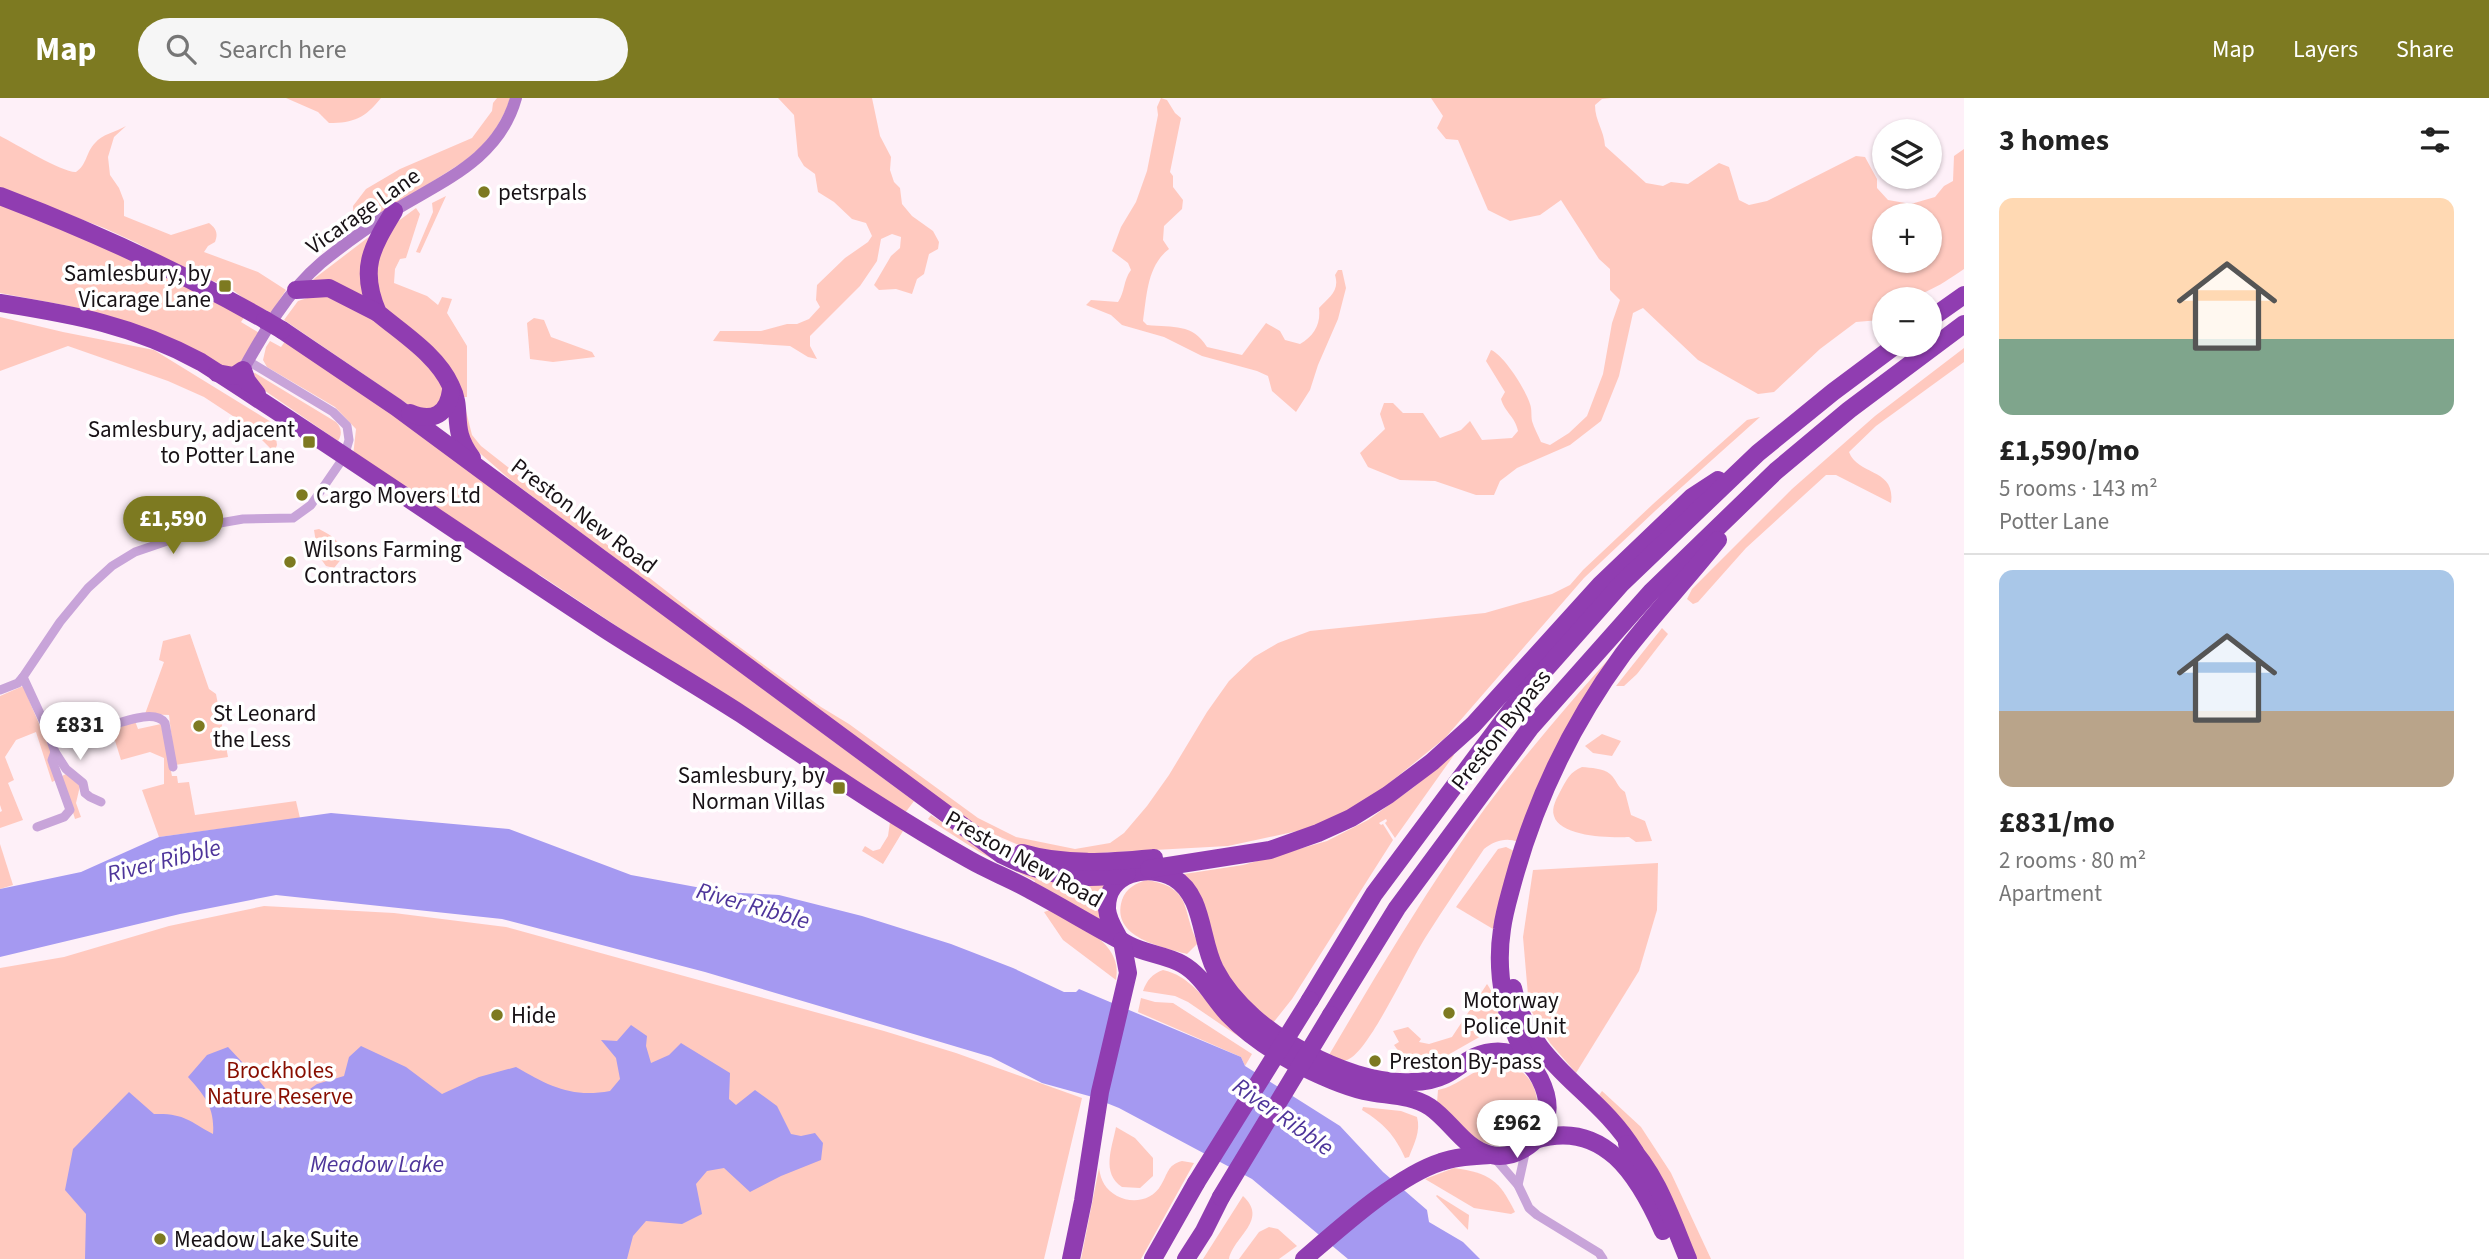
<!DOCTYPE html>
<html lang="en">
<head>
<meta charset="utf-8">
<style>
  body { margin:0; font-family:"Source Sans 3",sans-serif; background:#f6f6f6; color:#222; height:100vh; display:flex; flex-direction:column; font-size:26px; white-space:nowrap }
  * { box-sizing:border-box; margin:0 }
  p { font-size:23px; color:#767676 }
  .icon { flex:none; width:38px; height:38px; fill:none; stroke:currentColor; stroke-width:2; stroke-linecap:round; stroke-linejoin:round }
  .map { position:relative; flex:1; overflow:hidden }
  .sheet { display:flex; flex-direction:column; background:#fff; width:525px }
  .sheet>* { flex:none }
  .tools { position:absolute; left:1872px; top:21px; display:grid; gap:14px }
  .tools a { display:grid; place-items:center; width:70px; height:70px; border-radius:50%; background:#fff; box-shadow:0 2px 5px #0004; font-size:35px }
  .price { position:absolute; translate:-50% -60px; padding:0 16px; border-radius:24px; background:#fff; color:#222; font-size:23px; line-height:46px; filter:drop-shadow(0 2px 4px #0008) }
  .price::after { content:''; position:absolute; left:50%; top:42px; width:21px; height:16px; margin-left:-10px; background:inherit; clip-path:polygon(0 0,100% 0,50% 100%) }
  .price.selected { background:#7d7a21; color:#fff }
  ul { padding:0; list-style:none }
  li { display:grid; align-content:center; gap:14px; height:371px; padding:0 35px }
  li+li { border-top:2px solid #e0e0e0 }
  li span { display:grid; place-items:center; height:217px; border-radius:14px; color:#555 }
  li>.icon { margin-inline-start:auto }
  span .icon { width:126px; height:126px; fill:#fffc; stroke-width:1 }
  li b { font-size:30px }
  h2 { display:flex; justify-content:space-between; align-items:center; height:84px; padding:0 35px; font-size:30px }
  header { display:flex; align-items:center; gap:42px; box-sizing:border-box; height:98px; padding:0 35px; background:#7d7a21; color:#fff }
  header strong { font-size:33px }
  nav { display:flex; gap:38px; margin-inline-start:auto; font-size:24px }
  .search { width:490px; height:63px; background:#f6f6f6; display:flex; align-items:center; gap:18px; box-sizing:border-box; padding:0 24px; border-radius:38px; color:#767676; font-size:26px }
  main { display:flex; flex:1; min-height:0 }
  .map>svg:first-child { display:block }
  .green { fill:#ffc9bf; fill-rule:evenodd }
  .water { fill:#a599f1 }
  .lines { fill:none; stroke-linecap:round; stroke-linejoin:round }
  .street { stroke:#c8a4d9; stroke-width:9 }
  .secondary { stroke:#b17bc9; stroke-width:12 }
  .highway { stroke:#903db1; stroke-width:18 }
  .highway-bridge { stroke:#903db1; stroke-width:18 }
  .poi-dot { fill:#7d7a21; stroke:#fff; stroke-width:2.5 }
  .labels { text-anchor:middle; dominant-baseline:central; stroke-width:7; stroke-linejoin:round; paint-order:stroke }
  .poi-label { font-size:23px; fill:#181216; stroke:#fff; text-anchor:start }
  .street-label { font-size:23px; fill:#181216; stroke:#fff }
  .park-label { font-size:23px; fill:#880e00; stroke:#fff }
  .water-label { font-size:24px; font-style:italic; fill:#4e359a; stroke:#fff }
</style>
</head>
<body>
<header>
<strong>Map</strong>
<div class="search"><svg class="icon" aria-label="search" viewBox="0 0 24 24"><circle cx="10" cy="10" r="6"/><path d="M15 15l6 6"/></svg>Search here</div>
<nav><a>Map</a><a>Layers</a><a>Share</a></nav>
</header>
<main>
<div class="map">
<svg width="1964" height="1161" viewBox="0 0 1964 1161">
  <rect width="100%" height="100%" fill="#fef0f8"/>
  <!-- green -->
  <g class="green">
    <path d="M286,0H381C365,20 354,25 329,25L318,14Z"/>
    <path d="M497,0H510L506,12L495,32L480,50L463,64L372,122L354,125L353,108L366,91L400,71L472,40L492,13L493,5Z"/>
    <path d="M778,0H872L880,38L891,59L890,72L894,84L900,90L902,106L912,118L933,133L939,144L938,151L929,156L924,176L917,181L912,196L896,191L879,192L874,187L891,158L900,150L901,139L892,136L881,141L877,163L860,188L810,238V248L817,261L808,259L790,248L713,243L720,233H761L787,226H797L809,221L820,209L816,202L817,187L845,160L868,144L872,138L866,125L852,121L834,104L818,94L815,76L804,68L798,58L794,17Z"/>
    <path d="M1161,0L1167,2L1175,15L1181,20L1170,74L1173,78V89L1183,102L1182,111L1164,128L1163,142L1169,151C1147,168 1147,197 1143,223L1147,227C1174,230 1192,225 1207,249L1242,257L1266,225L1280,233L1285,242L1300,246C1314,238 1321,226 1319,210C1329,199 1340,193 1335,177L1338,172H1342L1346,190L1338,221L1318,267L1310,292L1296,314L1272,293L1268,278L1257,273L1202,258L1164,239L1122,227L1111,217L1086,207L1091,202L1118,204C1125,194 1123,183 1131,172L1128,165L1112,153L1121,129L1136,104L1147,73L1158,17L1157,9Z"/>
    <path d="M1431,0H1611L1602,1L1595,7C1595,23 1604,32 1605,48L1646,85L1663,88L1671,84L1688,86L1719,65L1729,69L1739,102L1749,107L1767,103L1856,58L1865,59L1877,81V90L1888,102L1911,106L1935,99L1944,88L1953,83L1954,58L1964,51V171C1936,190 1920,201 1885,201V218L1880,222L1856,224L1820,251L1774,294L1758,296L1698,262L1643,210L1633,215L1619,278L1601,323L1570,347L1517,370L1500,383L1494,397H1476L1435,383L1400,382L1368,369L1360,355L1385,331L1380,316L1384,305H1393L1403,315H1423L1440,340L1461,332L1470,323L1482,342L1512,340L1518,333C1515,318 1505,315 1501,301L1505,294L1486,263L1491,252C1503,256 1526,292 1530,306C1532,311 1531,317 1532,323C1534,330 1538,337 1541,344L1550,347L1569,335L1587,318L1603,276L1612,225L1620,202L1610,192V171L1599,161L1561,102L1540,117L1510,123L1488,112L1458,42L1446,41L1437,30L1443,18ZM1930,117V163H1885V117Z"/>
    <path d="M126,28L114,39L108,59L110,77L119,90L124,103V118L171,137L209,125C217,131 218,136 215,144L208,148L204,154L258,174L286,192L271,215L246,202L226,187L196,178L137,145L104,130L0,90V38C16,46 63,75 76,74C87,67 86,54 95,45C102,36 116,34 126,28Z"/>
    <path d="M446,98L420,155L416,154L433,114L432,105Z"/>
    <path d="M0,103L56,125L245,218L241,224L261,236L236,270L222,269L129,224L69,208L0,195Z"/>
    <path d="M416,110L420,116L406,160L400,161L395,171L394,185L427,198L438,207L442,199L452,201L447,215L467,248V299H462L375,205L377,152L393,127Z"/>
    <path d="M374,135L366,202L311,184L315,180Z"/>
    <path d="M323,195L364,213L399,239L440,281L444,294L439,311L416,312L284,222L298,203Z"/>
    <path d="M0,219L63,234L154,252L281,330L276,340L277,347L274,354L248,328L204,299L168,283L68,248L0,273Z"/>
    <path d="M534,220L544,222L551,239L592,254L595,259L553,264L530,261L527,225Z"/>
    <path d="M286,242L333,272L914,703L905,715L654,553L540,477L532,474L353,358L356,331L335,309L267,269L263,262L266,249L270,243L281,249Z"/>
    <path d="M1964,250V264L1876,328L1849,354C1858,378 1896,370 1891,405L1836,377H1826L1746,450L1698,504L1693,506L1687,501L1692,491L1792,391L1875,318Z"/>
    <path d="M255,275L336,324C342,330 342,337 338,343L252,284V276Z"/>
    <path d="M465,309L472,337L481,348L711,528L821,609L849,626L978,720L1016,739L1075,751L1110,745L1124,735L1147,708L1169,677L1207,614L1229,583L1254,559L1278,545L1310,533L1485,515L1552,496L1570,487L1583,472L1653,406L1747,322L1760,319L1655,413L1584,480L1445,640L1382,691L1353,710L1316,729L1228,748L1062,757L1028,751L970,726L513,384L466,343Z"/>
    <path d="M319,431C332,438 342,443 343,459L334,470L326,468L318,457L314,432Z"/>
    <path d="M1662,530L1668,536L1637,576L1624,588H1616Z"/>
    <path d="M190,536L209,591L216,596L228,659L175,667L169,617L145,616L164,564L159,562L163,543Z"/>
    <path d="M1631,536L1518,744C1506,739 1494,743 1484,751C1465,780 1445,808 1427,837C1411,861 1371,950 1349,961C1342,965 1336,960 1329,957C1369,889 1409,822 1453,756C1505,678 1568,606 1631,536Z"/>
    <path d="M23,588L51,654L56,682L52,684L36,634L16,642L5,659L14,682L8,685L23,722L0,730V714L2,713L0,707V598Z"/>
    <path d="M135,623L138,631L161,626L172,678H177L178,685L189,684L195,717L296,703L300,720L159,739L142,692L164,686V660L150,654L121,662L112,633Z"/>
    <path d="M1602,636L1621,643L1612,658L1593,655L1585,648Z"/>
    <path d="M1453,656L1454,657L1395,740L1385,725L1387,723L1386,721L1379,725L1381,727L1383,726L1393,742L1292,901L1273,925L1256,911L1232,886L1178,777L1243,767L1327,743L1368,722L1414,689Z"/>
    <path d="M1582,669C1591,670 1603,670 1610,676C1617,682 1617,689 1625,694L1631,717L1645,723L1652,743L1636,744L1629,739C1611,740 1560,739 1554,718C1551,709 1557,700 1561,692C1567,681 1570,674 1582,669Z"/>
    <path d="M66,676L80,688L76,705L81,719L75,721L62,678Z"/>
    <path d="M931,717L994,759L1108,785L1103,825L1033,788L1035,783L981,755L928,721Z"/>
    <path d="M890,724L903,733L883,766L862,753L865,748L873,753L880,751L888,738Z"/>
    <path d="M0,746L13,787L0,791Z"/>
    <path d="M1506,749L1516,754L1501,813L1493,831L1456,809L1498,751Z"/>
    <path d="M1658,765L1657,812L1639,873L1576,975L1550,945L1529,909L1523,839L1533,772Z"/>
    <path d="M1147,782C1194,790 1181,813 1198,845L1187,856C1163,849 1110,840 1122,802C1126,790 1136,785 1147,782Z"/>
    <path d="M264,808L394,815L506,829L884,933L956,955L1082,1000L1044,1161H0V870L64,859L169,828Z"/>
    <path d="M1050,812C1077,827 1124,844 1116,882L1063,842L1044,814Z"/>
    <path d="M1163,872C1192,878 1207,906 1227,925C1237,934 1247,942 1257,951L1188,904L1175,898L1143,893C1147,882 1152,876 1163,872Z"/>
    <path d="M1487,886C1496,898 1500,922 1507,938L1483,937L1439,962L1417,969L1407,965L1394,947L1399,944L1393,933L1408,929L1421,941L1419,944L1429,946L1452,939Z"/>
    <path d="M1141,900L1155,904L1173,905L1252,956L1245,968L1241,959L1138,914Z"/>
    <path d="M1495,966C1561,966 1544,1069 1482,1044C1464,1037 1450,1018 1437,1005L1438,992C1459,988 1474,970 1495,966Z"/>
    <path d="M1602,993L1641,1029L1671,1075L1711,1161H1693L1597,1000Z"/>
    <path d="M1363,1009L1401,1013L1417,1019C1421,1033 1414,1046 1409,1059L1405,1060C1395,1037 1383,1025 1362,1012Z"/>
    <path d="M1116,1029L1135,1040L1153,1060V1078L1140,1090L1122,1089C1101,1075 1112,1050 1116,1029Z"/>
    <path d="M1182,1063L1194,1065L1141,1161H1081L1099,1070C1101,1083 1105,1091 1117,1098C1132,1106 1152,1103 1161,1087C1168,1076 1167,1067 1182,1063Z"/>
    <path d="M1454,1070C1490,1075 1499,1082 1515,1114L1511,1116L1474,1110L1425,1081Z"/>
    <path d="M1437,1097L1469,1117L1468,1132L1436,1098Z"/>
    <path d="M1243,1098C1269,1122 1234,1138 1229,1161H1203Z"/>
    <path d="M1269,1129L1278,1131L1297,1148L1279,1161H1239L1259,1134Z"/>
  </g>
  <!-- water -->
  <g class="water">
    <path d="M331,715L509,731L631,777L723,794L779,797L862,818L951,846L1013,870L1064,894H1076L1079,891L1241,959L1245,968L1340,1028L1383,1074L1427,1112L1429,1124L1463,1144L1480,1161H1348L1252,1081L1119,1010L1089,998L1042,985L991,959L705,874L502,821L276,797L180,816L0,859V791L81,774L159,739Z"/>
    <path d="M631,927L647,938L646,948L651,965L669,957L681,945L730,975L729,1001L736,1007L755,992L777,1008L791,1036L801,1038L815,1035L823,1045L821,1062L781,1078L750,1094L724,1070L707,1073L696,1086L702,1116L682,1126L646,1123L633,1138L627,1161H85L86,1116L65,1092L73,1051L129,994L154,1016C184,1015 189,1023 213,1036C215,1010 205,998 188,979L207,957L228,949L256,979L282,1011L317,986L344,978L349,959L361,948L406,969L442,996L479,979L516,969C549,988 571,1000 610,993L620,981L616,960L601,942L617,943Z"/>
  </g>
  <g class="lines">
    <!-- street -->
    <g class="street">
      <path d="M23,579L48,633C75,653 148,601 165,625L173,669"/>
      <path d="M0,592L18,585L23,579L60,524L88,490L112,468L135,454L220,425L243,421L293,420L311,407L344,359L349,342L347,328L333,314L248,263"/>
      <path d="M48,634L55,654L66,671L83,685L85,695L90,699L101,704"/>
      <path d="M37,729L64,719L70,712L52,662L55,654"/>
      <path d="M1493,1058L1518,1087L1529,1110L1537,1117L1599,1155L1603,1161"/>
      <path d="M1518,1087L1526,1051"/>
    </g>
    <!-- secondary -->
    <path class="secondary" d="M243,272C264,234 288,193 321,165C344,146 370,128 395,112C444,82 499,61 516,0"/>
    <!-- highway -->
    <g class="highway">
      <path d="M0,98C92,133 179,173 265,222"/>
      <path d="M394,113C371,151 359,171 378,215C403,236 437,257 451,288C464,314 449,330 472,360"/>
      <path d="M296,192L329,190L378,215"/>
      <path d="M0,205C75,217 133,227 201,264C337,351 471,444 606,532C651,561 696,587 741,616C816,666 891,718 970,762C989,773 1011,781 1030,792C1064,810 1096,830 1129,847C1146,856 1166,857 1182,866C1202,877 1213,900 1228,916C1246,935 1268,950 1291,963C1314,975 1339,987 1364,993C1386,998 1410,996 1430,1009C1451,1023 1464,1051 1491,1057C1513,1062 1539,1046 1545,1025C1550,1011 1547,995 1540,981C1527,955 1501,947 1474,959C1464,964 1455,972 1445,977C1435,982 1424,984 1412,984C1376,986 1336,971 1305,954C1270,936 1233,906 1215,871C1200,842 1204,798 1174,780C1148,765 1106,775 1107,811C1108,823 1115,832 1120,842"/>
      <path d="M1930,221L1964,197"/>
      <path d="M282,232L396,309L1002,757C1045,778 1079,783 1127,776"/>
      <path d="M217,275L234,278L243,272L247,283L257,296"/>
      <path d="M410,315C433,325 448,316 451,292"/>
      <path d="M1022,755C1066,768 1109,764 1154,760"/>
      <path d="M1149,771L1270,752L1318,735L1351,720L1388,697L1432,664L1473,627L1600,487L1692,399L1718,382"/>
      <path d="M1513,890C1531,971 1596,989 1635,1054"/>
      <path d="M1310,902L1374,796L1520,600L1621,486L1758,355L1833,294L1896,247"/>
      <path d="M1331,917L1397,810L1531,629L1651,494L1776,373L1849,312L1964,226"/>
      <path d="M1529,963C1505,924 1495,877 1502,831C1504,815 1509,799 1513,784C1535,703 1573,624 1623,556C1653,517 1687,481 1718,442"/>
      <path d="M1535,1042C1604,1020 1639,1079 1663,1133"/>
      <path d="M1627,1046C1657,1075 1672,1123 1688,1161"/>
      <path d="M1071,1161L1083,1103L1100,994L1128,875L1122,843"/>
      <path d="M1153,1161L1196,1085"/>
      <path d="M1186,1161L1204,1133L1221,1099"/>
      <path d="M1304,1161C1340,1130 1397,1078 1441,1064C1457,1058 1474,1058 1490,1057"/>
    </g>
    <!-- highway-bridge -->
    <g class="highway-bridge">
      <path d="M265,222L282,232"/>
      <path d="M1196,1085L1310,902"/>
      <path d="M1221,1099L1331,917"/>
    </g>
  </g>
  <!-- markers -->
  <g class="poi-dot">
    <circle cx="484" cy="94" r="7"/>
    <rect x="218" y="181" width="14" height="14" rx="3.5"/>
    <rect x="302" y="337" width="14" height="14" rx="3.5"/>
    <circle cx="302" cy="397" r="7"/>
    <circle cx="290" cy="464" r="7"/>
    <circle cx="199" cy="628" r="7"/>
    <rect x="832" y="683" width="14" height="14" rx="3.5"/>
    <circle cx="1449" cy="915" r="7"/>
    <circle cx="497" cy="917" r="7"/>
    <circle cx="1375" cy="963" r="7"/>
    <circle cx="160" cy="1141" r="7"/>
  </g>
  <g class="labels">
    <!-- poi labels -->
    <g class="poi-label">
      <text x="498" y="94">petsrpals</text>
      <text x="211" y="175" text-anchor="end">Samlesbury, by<tspan x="211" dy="26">Vicarage Lane</tspan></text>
      <text x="295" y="331" text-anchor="end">Samlesbury, adjacent<tspan x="295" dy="26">to Potter Lane</tspan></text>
      <text x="316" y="397">Cargo Movers Ltd</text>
      <text x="304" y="451">Wilsons Farming<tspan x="304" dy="26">Contractors</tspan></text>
      <text x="213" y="615">St Leonard<tspan x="213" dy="26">the Less</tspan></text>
      <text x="825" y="677" text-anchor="end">Samlesbury, by<tspan x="825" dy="26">Norman Villas</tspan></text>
      <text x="1463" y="902">Motorway<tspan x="1463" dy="26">Police Unit</tspan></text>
      <text x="511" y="917">Hide</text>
      <text x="1389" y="963">Preston By-pass</text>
      <text x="174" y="1141">Meadow Lake Suite</text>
    </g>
    <!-- street labels -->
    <g class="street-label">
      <text transform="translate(363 113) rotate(-35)">Vicarage Lane</text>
      <text transform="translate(584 418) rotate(37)">Preston New Road</text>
      <text transform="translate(1501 632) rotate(-52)">Preston Bypass</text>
      <text transform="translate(1024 761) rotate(29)">Preston New Road</text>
    </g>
    <!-- park labels -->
    <g class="park-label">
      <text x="280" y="972">Brockholes<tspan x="280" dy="26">Nature Reserve</tspan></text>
    </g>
    <!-- water labels -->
    <g class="water-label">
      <text transform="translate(164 763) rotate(-14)">River Ribble</text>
      <text transform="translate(753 808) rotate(16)">River Ribble</text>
      <text transform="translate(1283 1019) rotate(35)">River Ribble</text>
      <text x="377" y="1066">Meadow Lake</text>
    </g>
  </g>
</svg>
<div class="tools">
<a><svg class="icon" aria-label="layers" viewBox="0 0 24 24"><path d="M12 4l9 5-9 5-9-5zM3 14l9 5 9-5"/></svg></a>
<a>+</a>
<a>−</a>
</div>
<b class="price selected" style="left:173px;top:458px">£1,590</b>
<b class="price" style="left:80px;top:664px">£831</b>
<b class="price" style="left:1517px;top:1062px">£962</b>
</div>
<section class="sheet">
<h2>3 homes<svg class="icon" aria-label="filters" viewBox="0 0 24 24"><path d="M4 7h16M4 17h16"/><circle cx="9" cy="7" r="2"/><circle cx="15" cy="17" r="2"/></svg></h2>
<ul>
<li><span style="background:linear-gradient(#ffd9b3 65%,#7fa58c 0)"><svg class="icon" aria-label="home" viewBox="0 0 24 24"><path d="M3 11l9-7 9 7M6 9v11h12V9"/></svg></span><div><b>£1,590/mo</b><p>5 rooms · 143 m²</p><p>Potter Lane</p></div></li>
<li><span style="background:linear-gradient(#a9c7e8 65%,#b9a48a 0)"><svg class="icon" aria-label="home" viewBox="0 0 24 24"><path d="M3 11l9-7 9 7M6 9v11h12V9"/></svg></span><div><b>£831/mo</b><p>2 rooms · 80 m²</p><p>Apartment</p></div></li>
</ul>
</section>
</main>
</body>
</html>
